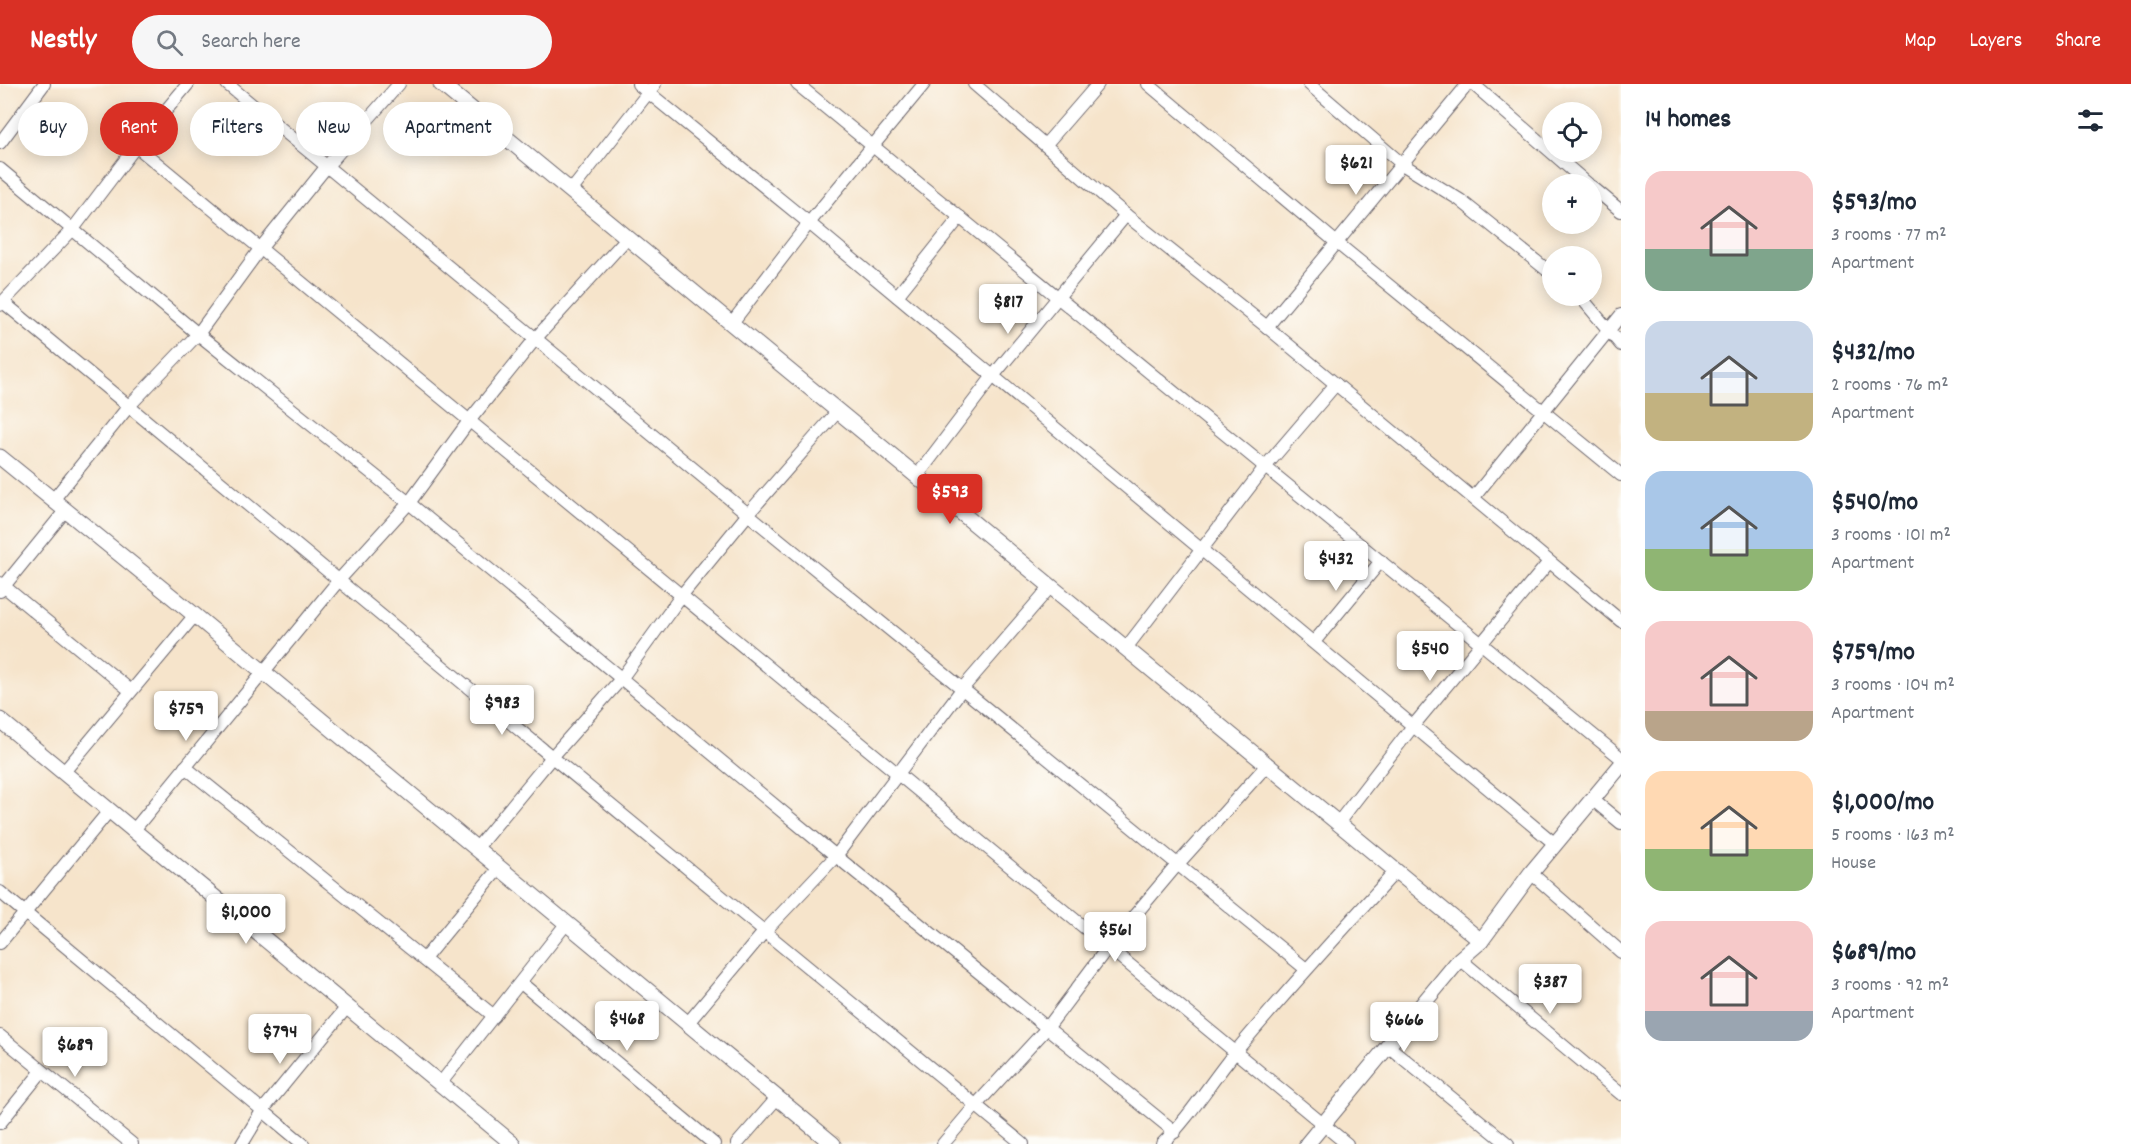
<!DOCTYPE html>
<html lang="en">
<head>
<meta charset="utf-8">
<style>
  body { margin:0; font-family:Dekko,sans-serif; background:#f6f6f7; color:#1f2937; height:100vh; display:flex; flex-direction:column; font-size:22px; white-space:nowrap }
  * { box-sizing:border-box; margin:0 }
  p { font-size:20px; color:#747a83 }
  .icon { flex:none; width:33px; height:33px; fill:none; stroke:currentColor; stroke-width:2; stroke-linecap:round; stroke-linejoin:round }
  .map { position:relative; flex:1; overflow:hidden }
  .details { display:flex; flex-direction:column; background:#fff; width:510px }
  .details>* { flex:none }
  .guide { position:absolute; left:18px; top:18px; width:570px; height:54px; display:flex; gap:12px }
  .controls { position:absolute; left:1542px; top:18px; display:grid; gap:12px }
  .controls a { display:grid; place-items:center; width:60px; height:60px; border-radius:50%; background:#fff; box-shadow:0 3px 15px #0003; font-size:30px }
  .price { position:absolute; translate:-50% -51px; padding:0 14px; border-radius:6px; background:#fff; color:#222; font-size:20px; line-height:39px; filter:drop-shadow(0 2px 3px #0008) }
  .price::after { content:''; position:absolute; left:50%; top:36px; width:18px; height:14px; margin-left:-9px; background:inherit; clip-path:polygon(0 0,100% 0,50% 100%) }
  .price.selected { background:#d93025; color:#fff }
  ul { padding:0; list-style:none }
  li { display:flex; align-items:center; gap:18px; height:150px; padding:0 24px }
  li span { display:grid; place-items:center; flex:none; width:168px; height:120px; border-radius:18px; color:#555 }
  li>.icon { margin-inline-start:auto }
  span .icon { width:72px; height:72px; fill:#fffc; stroke-width:1 }
  li b { font-size:26px }
  h2 { display:flex; justify-content:space-between; align-items:center; height:72px; padding:0 24px; font-size:26px }
  .tag { padding:0 21px; border-radius:27px; background:#fff; box-shadow:0 3px 15px #0003; font-size:21px; line-height:54px }
  .tag.selected { background:#d93025; color:#fff }
  header { display:flex; align-items:center; gap:36px; box-sizing:border-box; height:84px; padding:0 30px; background:#d93025; color:#fff }
  header strong { font-size:28px }
  nav { display:flex; gap:33px; margin-inline-start:auto; font-size:21px }
  .search { width:420px; height:54px; background:#f6f6f7; display:flex; align-items:center; gap:15px; box-sizing:border-box; padding:0 21px; border-radius:33px; color:#747a83; font-size:22px }
  main { display:flex; flex:1; min-height:0 }
  .map>svg:first-child { display:block }
  .lines { fill:none; stroke-linecap:round; stroke-linejoin:round }
  .minor-casing { stroke:#6c666d; stroke-width:14 }
  .tertiary-casing { stroke:#6c666d; stroke-width:17 }
  .minor { stroke:#fff; stroke-width:12 }
  .tertiary { stroke:#fff; stroke-width:15 }
</style>
</head>
<body>
<header>
<strong>Nestly</strong>
<div class="search"><svg class="icon" aria-label="search" viewBox="0 0 24 24"><circle cx="10" cy="10" r="6"/><path d="M15 15l6 6"/></svg>Search here</div>
<nav><a>Map</a><a>Layers</a><a>Share</a></nav>
</header>
<main>
<div class="map">
<svg width="1621" height="1060" viewBox="0 0 1621 1060">
  <rect width="100%" height="100%" fill="#fdfcf7"/>
  <filter id="ink" filterUnits="userSpaceOnUse"><feTurbulence type="fractalNoise" baseFrequency=".0167" numOctaves="2"/><feDisplacementMap in="SourceGraphic" scale="12" xChannelSelector="R" yChannelSelector="G"/><feConvolveMatrix kernelMatrix="1 2 1 2 8 2 1 2 1" color-interpolation-filters="sRGB"/></filter>
  <filter id="wash" filterUnits="userSpaceOnUse"><feTurbulence type="fractalNoise" baseFrequency=".008" numOctaves="4" result="noise"/><feDisplacementMap in="SourceGraphic" scale="24" xChannelSelector="R" yChannelSelector="G"/><feGaussianBlur stdDeviation="1.35" result="paint"/><feColorMatrix in="noise" values="0 0 0 0 0 0 0 0 0 0 0 0 0 0 0 0 0 1.4 0 .05"/><feComposite in="paint" operator="in"/></filter>
  <g filter="url(#wash)">
    <rect width="100%" height="100%" fill="#f6e4cb"/>
  </g>
  <g filter="url(#ink)">
    <g class="lines">
      <!-- minor casing -->
      <g class="minor-casing">
        <g id="minor">
          <path d="M227,0L748,430L1306,885"/>
          <path d="M638,0L809,139L1555,760"/>
          <path d="M797,0L1621,674"/>
          <path d="M974,0L1126,131L1267,243L1621,537"/>
          <path d="M1148,0L1337,159L1621,391"/>
          <path d="M1309,0L1402,80L1460,116L1552,190"/>
          <path d="M1473,0L1588,100"/>
          <path d="M0,59L44,0"/>
          <path d="M1046,60L1098,0"/>
          <path d="M136,62L1347,1060"/>
          <path d="M0,85L198,250L409,419L836,772L1175,1048"/>
          <path d="M1592,103L1621,127"/>
          <path d="M571,107L655,0"/>
          <path d="M897,212L960,133"/>
          <path d="M1580,212L1621,261"/>
          <path d="M3,218L552,673L1023,1060"/>
          <path d="M0,221L73,145L136,62L188,0"/>
          <path d="M731,240L809,139L924,0"/>
          <path d="M1267,243L1468,0"/>
          <path d="M917,392L993,292L1126,131"/>
          <path d="M1474,413L1621,231"/>
          <path d="M53,416L129,322L198,250L260,165L327,82L399,0"/>
          <path d="M0,499L131,607"/>
          <path d="M0,507L65,427"/>
          <path d="M1314,558L1381,477"/>
          <path d="M1126,564L1265,383L1336,300"/>
          <path d="M185,683L494,932"/>
          <path d="M63,689L195,531"/>
          <path d="M1592,715L1621,739"/>
          <path d="M1338,739L1413,642L1549,478"/>
          <path d="M133,747L339,496L409,419L469,337L536,254L627,154"/>
          <path d="M476,765L552,673L621,595L681,512L748,430L838,327"/>
          <path d="M1531,789L1621,868"/>
          <path d="M0,808L303,1060"/>
          <path d="M0,859L109,727"/>
          <path d="M424,875L499,784"/>
          <path d="M1460,875L1621,1010"/>
          <path d="M521,899L714,1060"/>
          <path d="M687,940L764,848L836,772L962,605L1051,502"/>
          <path d="M0,952L132,1060"/>
          <path d="M1388,962L1508,1060"/>
          <path d="M440,1000L566,840"/>
          <path d="M0,1039L42,987"/>
          <path d="M242,1060L262,1027L347,923"/>
          <path d="M737,1060L777,1014"/>
          <path d="M943,1060L976,1021L1048,943L1108,863L1177,781L1267,681"/>
          <path d="M1162,1060C1191,1032 1211,997 1237,966C1288,905 1342,846 1396,787"/>
        </g>
      </g>
      <!-- tertiary casing -->
      <g class="tertiary-casing">
        <g id="tertiary">
          <path d="M441,0L1481,857"/>
          <path d="M0,373L186,524L833,1060"/>
          <path d="M0,636L513,1060"/>
          <path d="M1307,1060L1460,875L1481,857L1531,789L1621,681"/>
        </g>
      </g>
      <!-- minor -->
      <use href="#minor" class="minor"/>
      <!-- tertiary -->
      <use href="#tertiary" class="tertiary"/>
    </g>
  </g>
</svg>
<div class="controls">
<a><svg class="icon" aria-label="locate" viewBox="0 0 24 24"><circle cx="12" cy="12" r="6"/><path d="M12 2v4M12 18v4M2 12h4M18 12h4"/></svg></a>
<a>+</a>
<a>−</a>
</div>
<b class="price" style="left:1356px;top:112px">$621</b>
<b class="price" style="left:1008px;top:251px">$817</b>
<b class="price selected" style="left:950px;top:441px">$593</b>
<b class="price" style="left:1336px;top:508px">$432</b>
<b class="price" style="left:1430px;top:598px">$540</b>
<b class="price" style="left:502px;top:652px">$983</b>
<b class="price" style="left:186px;top:658px">$759</b>
<b class="price" style="left:246px;top:861px">$1,000</b>
<b class="price" style="left:1115px;top:879px">$561</b>
<b class="price" style="left:1550px;top:931px">$387</b>
<b class="price" style="left:627px;top:968px">$468</b>
<b class="price" style="left:1404px;top:969px">$666</b>
<b class="price" style="left:280px;top:981px">$794</b>
<b class="price" style="left:75px;top:994px">$689</b>
<div class="guide">
<a class="tag">Buy</a>
<a class="tag selected">Rent</a>
<a class="tag">Filters</a>
<a class="tag">New</a>
<a class="tag">Apartment</a>
</div>
</div>
<section class="details">
<h2>14 homes<svg class="icon" aria-label="filters" viewBox="0 0 24 24"><path d="M4 7h16M4 17h16"/><circle cx="9" cy="7" r="2"/><circle cx="15" cy="17" r="2"/></svg></h2>
<ul>
<li><span style="background:linear-gradient(#f6c9c9 65%,#7fa58c 0)"><svg class="icon" aria-label="home" viewBox="0 0 24 24"><path d="M3 11l9-7 9 7M6 9v11h12V9"/></svg></span><div><b>$593/mo</b><p>3 rooms · 77 m²</p><p>Apartment</p></div></li>
<li><span style="background:linear-gradient(#c9d6e8 60%,#c2b280 0)"><svg class="icon" aria-label="home" viewBox="0 0 24 24"><path d="M3 11l9-7 9 7M6 9v11h12V9"/></svg></span><div><b>$432/mo</b><p>2 rooms · 76 m²</p><p>Apartment</p></div></li>
<li><span style="background:linear-gradient(#a9c7e8 65%,#8fb573 0)"><svg class="icon" aria-label="home" viewBox="0 0 24 24"><path d="M3 11l9-7 9 7M6 9v11h12V9"/></svg></span><div><b>$540/mo</b><p>3 rooms · 101 m²</p><p>Apartment</p></div></li>
<li><span style="background:linear-gradient(#f6c9c9 75%,#b9a48a 0)"><svg class="icon" aria-label="home" viewBox="0 0 24 24"><path d="M3 11l9-7 9 7M6 9v11h12V9"/></svg></span><div><b>$759/mo</b><p>3 rooms · 104 m²</p><p>Apartment</p></div></li>
<li><span style="background:linear-gradient(#ffd9b3 65%,#8fb573 0)"><svg class="icon" aria-label="home" viewBox="0 0 24 24"><path d="M3 11l9-7 9 7M6 9v11h12V9"/></svg></span><div><b>$1,000/mo</b><p>5 rooms · 163 m²</p><p>House</p></div></li>
<li><span style="background:linear-gradient(#f6c9c9 75%,#9aa5b1 0)"><svg class="icon" aria-label="home" viewBox="0 0 24 24"><path d="M3 11l9-7 9 7M6 9v11h12V9"/></svg></span><div><b>$689/mo</b><p>3 rooms · 92 m²</p><p>Apartment</p></div></li>
</ul>
</section>
</main>
</body>
</html>
